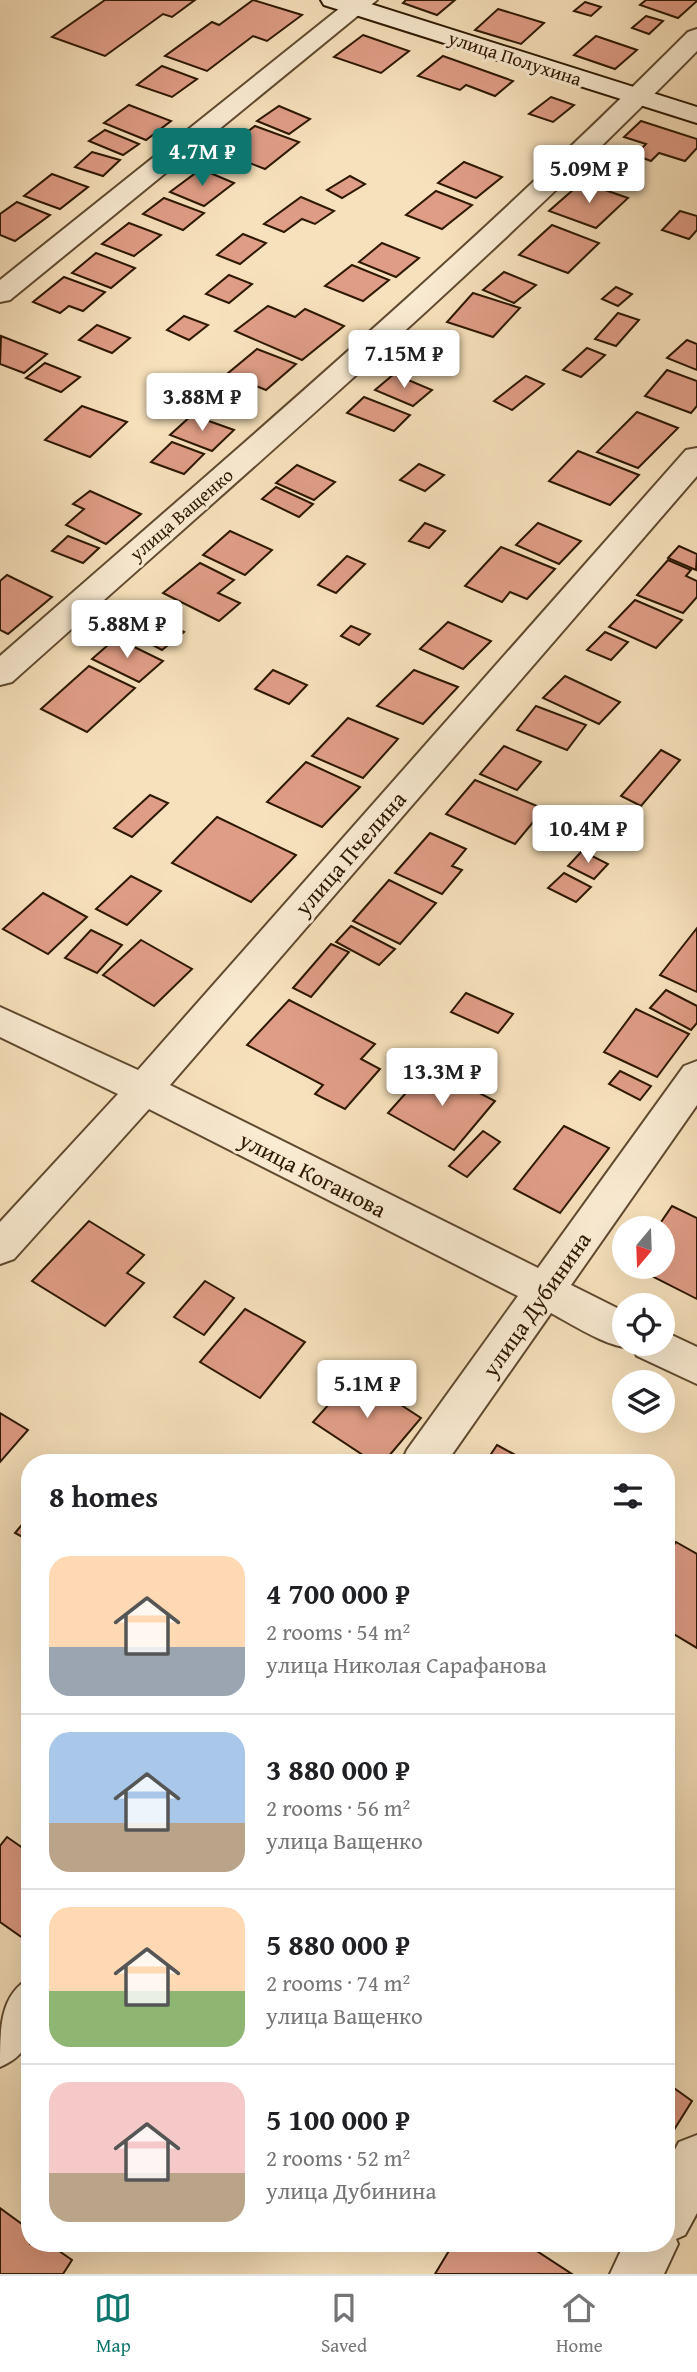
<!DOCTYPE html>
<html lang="en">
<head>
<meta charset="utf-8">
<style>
  body { margin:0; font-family:"Gentium Book Plus",serif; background:#f2f2f2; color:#202124; height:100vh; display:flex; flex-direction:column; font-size:26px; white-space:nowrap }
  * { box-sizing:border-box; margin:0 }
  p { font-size:23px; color:#757577 }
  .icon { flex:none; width:38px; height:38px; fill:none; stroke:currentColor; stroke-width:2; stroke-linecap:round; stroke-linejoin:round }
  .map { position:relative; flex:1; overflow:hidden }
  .sheet { position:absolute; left:21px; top:1454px; width:654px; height:798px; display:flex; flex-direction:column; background:#fff; border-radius:28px; box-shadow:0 7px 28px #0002 }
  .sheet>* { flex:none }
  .needle { width:46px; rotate:199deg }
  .tools { position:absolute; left:612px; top:1216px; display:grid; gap:14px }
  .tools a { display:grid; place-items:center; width:63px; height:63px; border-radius:50%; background:#fff; box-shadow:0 7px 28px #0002; font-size:35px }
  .price { position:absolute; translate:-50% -60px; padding:0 16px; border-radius:7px; background:#fff; color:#222; font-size:23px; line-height:46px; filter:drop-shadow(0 2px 4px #0008) }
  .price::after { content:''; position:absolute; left:50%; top:42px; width:21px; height:16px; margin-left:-10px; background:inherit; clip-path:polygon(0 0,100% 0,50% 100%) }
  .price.on { background:#0f766e; color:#fff }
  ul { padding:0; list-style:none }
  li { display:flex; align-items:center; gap:21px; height:175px; padding:0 28px }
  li+li { border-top:2px solid #e0e0e0 }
  li span { display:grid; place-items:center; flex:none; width:196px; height:140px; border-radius:21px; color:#555 }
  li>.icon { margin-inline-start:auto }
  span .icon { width:84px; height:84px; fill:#fffc; stroke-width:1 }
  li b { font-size:30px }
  h2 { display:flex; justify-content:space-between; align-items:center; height:84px; padding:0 28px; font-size:30px }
  .tabs { display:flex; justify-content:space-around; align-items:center; height:98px; border-top:2px solid #e0e0e0; background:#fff; font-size:19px; color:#757577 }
  .tabs a { display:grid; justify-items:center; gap:4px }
  .tabs .on { color:#0f766e }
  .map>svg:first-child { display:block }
  .building { fill:#e09d86; stroke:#2d1801; stroke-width:2 }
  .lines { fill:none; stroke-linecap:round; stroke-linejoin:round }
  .minor-casing { stroke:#604a30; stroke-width:4 }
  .secondary-casing { stroke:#2d1801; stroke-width:4 }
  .minor { fill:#faecd3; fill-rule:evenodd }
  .secondary { fill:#faecd3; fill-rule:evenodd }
  .labels { text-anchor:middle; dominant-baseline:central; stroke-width:6; stroke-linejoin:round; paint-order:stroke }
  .far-street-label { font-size:19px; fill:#2d1801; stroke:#faecd3 }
  .street-label { font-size:23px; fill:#2d1801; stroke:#faecd3 }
</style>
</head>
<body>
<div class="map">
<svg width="697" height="2274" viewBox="0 0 697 2274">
  <rect width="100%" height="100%" fill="#f7e1bc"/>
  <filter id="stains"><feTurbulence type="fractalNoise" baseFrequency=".00286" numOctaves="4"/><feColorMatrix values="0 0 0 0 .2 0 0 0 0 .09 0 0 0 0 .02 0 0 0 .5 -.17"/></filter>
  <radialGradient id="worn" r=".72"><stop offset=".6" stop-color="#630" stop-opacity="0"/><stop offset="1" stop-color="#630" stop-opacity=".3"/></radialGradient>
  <!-- building -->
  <g class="building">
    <path d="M105,0H195L172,17L163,14L105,56L52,37Z"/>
    <path d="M253,0L302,15L267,41L253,36L207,71L165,56L212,22L219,25Z"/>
    <path d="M406,0H455L437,15L403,3Z"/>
    <path d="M646,0H697V1L678,18L640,5Z"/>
    <path d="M585,2L601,7L591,16L574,11Z"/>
    <path d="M498,9L544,23L521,44L475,30Z"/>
    <path d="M646,16L663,21L649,34L632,28Z"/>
    <path d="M363,35L409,51L381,73L334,57Z"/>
    <path d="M596,36L637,50L615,69L574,55Z"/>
    <path d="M443,56L513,81L495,96L466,85L460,90L418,76Z"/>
    <path d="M162,66L197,79L172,97L137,85Z"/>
    <path d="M551,97L574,105L553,122L529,114Z"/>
    <path d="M129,105L171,121L146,140L104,123Z"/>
    <path d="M279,106L310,119L289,134L257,121Z"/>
    <path d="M641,121L697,139V148L685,161L659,153L651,161L635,155L646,144L624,137Z"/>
    <path d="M255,126L299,142L265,169L221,152Z"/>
    <path d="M105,130L139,144L123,155L89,141Z"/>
    <path d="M92,152L120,160L103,176L75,167Z"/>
    <path d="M464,162L502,177L476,198L438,183Z"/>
    <path d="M201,169L234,183L204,206L170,192Z"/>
    <path d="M52,174L88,187L60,209L24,196Z"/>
    <path d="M350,176L365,184L342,198L327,190Z"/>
    <path d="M582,182L628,198L596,228L549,211Z"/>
    <path d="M436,191L472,205L442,229L406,215Z"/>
    <path d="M301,197L334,211L315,224L302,219L284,232L264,224Z"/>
    <path d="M164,198L204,213L183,230L143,214Z"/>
    <path d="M17,202L50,215L15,241L0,235V214Z"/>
    <path d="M680,211L697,216V230L689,239L662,230Z"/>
    <path d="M129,223L161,235L134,256L102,244Z"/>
    <path d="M552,225L599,243L568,273L519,255Z"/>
    <path d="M243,234L266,243L240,264L217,255Z"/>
    <path d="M382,243L419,258L396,277L359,262Z"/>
    <path d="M96,253L135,268L111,288L72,273Z"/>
    <path d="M352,265L389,280L363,301L325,286Z"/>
    <path d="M504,272L536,285L514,303L483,290Z"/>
    <path d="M229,275L252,284L229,303L206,294Z"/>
    <path d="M64,277L105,292L83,311L69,306L60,313L33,302Z"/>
    <path d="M616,287L632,294L618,306L602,299Z"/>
    <path d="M473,293L520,308L493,337L447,322Z"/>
    <path d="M268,306L295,317L305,309L344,326L302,360L235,331Z"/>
    <path d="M618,313L639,320L616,346L595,339Z"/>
    <path d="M184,316L208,325L189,340L167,330Z"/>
    <path d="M97,325L130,338L112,353L79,340Z"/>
    <path d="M1,336L47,354L24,373L0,364Z"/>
    <path d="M687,340L697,344V370L667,358Z"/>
    <path d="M587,348L605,355L581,377L563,370Z"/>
    <path d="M257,349L296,364L266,390L227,374Z"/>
    <path d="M45,363L80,377L61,392L26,378Z"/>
    <path d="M667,370L697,381V406L691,413L645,396Z"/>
    <path d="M394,374L432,390L413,406L375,390Z"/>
    <path d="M526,376L544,384L512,410L494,401Z"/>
    <path d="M364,397L410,415L394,431L347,413Z"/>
    <path d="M82,406L127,422L90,457L45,440Z"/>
    <path d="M637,412L678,428L638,468L597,452Z"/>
    <path d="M192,415L234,430L212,451L170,435Z"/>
    <path d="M172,442L204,454L184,474L151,462Z"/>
    <path d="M578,451L639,475L610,505L549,481Z"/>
    <path d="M419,464L444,475L425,491L400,480Z"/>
    <path d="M297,465L335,482L314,500L276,483Z"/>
    <path d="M276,487L313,504L299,517L262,499Z"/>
    <path d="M90,491L141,514L106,544L66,525L84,509L73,504Z"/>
    <path d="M425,523L445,531L429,548L409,541Z"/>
    <path d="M538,523L581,541L559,564L516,545Z"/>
    <path d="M230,531L272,550L245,575L203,555Z"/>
    <path d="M68,536L99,548L83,563L52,551Z"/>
    <path d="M679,546L697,554L696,570L668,558Z"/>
    <path d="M501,547L555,569L527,599L510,592L502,602L465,586Z"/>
    <path d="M347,556L365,564L336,593L318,585Z"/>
    <path d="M668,560L691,570L686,576L697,581V597L683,613L637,595Z"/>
    <path d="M200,563L234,580L218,593L240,603L219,621L163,593Z"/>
    <path d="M7,575L52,597L8,634L0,630V581Z"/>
    <path d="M635,600L682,620L656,648L609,627Z"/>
    <path d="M130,603L184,632L162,650L108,621Z"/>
    <path d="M448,622L491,641L463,669L420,649Z"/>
    <path d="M351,626L370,634L359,645L341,636Z"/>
    <path d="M605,632L628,642L611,660L587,650Z"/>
    <path d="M116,638L163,661L139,682L92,659Z"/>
    <path d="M89,666L135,688L87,732L41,709Z"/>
    <path d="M273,670L307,685L289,704L255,689Z"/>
    <path d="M414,670L458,687L423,724L377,706Z"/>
    <path d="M565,676L620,702L599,724L543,698Z"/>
    <path d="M536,706L586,725L567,750L517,730Z"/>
    <path d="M348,718L398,739L363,778L312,756Z"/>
    <path d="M504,746L541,762L517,790L480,774Z"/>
    <path d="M661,750L680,760L641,806L621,796Z"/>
    <path d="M306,762L360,787L322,827L267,802Z"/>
    <path d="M475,780L544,809L515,844L446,814Z"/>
    <path d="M150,795L168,803L132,837L114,828Z"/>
    <path d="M217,817L296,855L251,902L172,863Z"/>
    <path d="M430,833L466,849L452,866L462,870L442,894L395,873Z"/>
    <path d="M582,851L608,864L594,879L568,866Z"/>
    <path d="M564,873L591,887L576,902L548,888Z"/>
    <path d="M131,876L161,891L127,925L96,909Z"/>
    <path d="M389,880L436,903L400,944L353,921Z"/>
    <path d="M43,893L87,917L48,954L3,929Z"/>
    <path d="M351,926L395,949L379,965L336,942Z"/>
    <path d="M697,928V992L660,975Z"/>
    <path d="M91,930L122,945L97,973L65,958Z"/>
    <path d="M141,940L192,969L154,1006L103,975Z"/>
    <path d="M331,944L349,952L311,997L293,988Z"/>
    <path d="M666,990L697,1006V1023L691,1030L650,1008Z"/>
    <path d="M466,993L513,1014L498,1033L451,1012Z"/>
    <path d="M289,1000L375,1044L361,1059L380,1069L345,1109L315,1094L323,1085L247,1045Z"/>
    <path d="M636,1009L689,1034L657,1077L604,1052Z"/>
    <path d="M429,1067L495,1101L454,1150L388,1113Z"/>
    <path d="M620,1071L651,1086L640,1100L609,1084Z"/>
    <path d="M564,1126L609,1148L560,1213L514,1189Z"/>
    <path d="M483,1131L500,1142L467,1177L449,1166Z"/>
    <path d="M672,1206L697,1218V1299L634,1267H663V1228H657Z"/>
    <path d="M89,1221L144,1255L127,1273L144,1283L105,1326L32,1281Z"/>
    <path d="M205,1281L234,1298L204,1335L174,1317Z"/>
    <path d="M245,1309L305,1342L260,1398L200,1362Z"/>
    <path d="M355,1375L421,1418L383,1463H375L313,1422Z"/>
    <path d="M0,1413L28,1430L0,1462Z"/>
    <path d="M497,1445L530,1463H485Z"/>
    <path d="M30,1515V1541L15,1533Z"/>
    <path d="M676,1542L697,1554V1648L667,1630V1555Z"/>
    <path d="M7,1837L30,1853V1943L0,1922V1846Z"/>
    <path d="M667,2083L692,2101L667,2141Z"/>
    <path d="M0,2208L30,2230V2244H49L72,2260L63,2274H0Z"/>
    <path d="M453,2244H526L572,2274H435Z"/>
  </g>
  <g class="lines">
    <!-- minor casing -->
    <g class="minor-casing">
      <g id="minor">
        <path d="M350,0H377L10,300L0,302V280Z"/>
        <path d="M697,29V51C480,272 243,475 12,682L0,685V656C233,452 470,251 688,32Z"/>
        <path d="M697,448V476L170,1085L538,1268L684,1066L697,1061V1105L571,1285L625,1312V1344H663V1331L697,1347V1384L637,1356L631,1346C615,1352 568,1322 551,1313L446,1463H401L407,1450L518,1296L149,1109L14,1259L0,1264V1222L118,1094L0,1037V1007L138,1070L686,450Z"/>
        <path d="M30,1978C30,2017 42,2049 0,2067C0,2027 0,1995 30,1978Z"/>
        <path d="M697,2135V2213L685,2235L676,2239L678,2244L664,2274H610L624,2244H667V2165L679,2142Z"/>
      </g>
    </g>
    <!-- secondary casing -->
    <g class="secondary-casing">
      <path id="secondary" d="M321,0H358L697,107V123L324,5Z"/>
    </g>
    <!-- minor -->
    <use href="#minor" class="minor"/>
    <!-- secondary -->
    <use href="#secondary" class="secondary"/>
  </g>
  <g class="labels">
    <!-- far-street labels -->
    <g class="far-street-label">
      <text transform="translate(515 58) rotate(18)">улица Полухина</text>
      <text transform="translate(181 514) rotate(-41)">улица Ващенко</text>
    </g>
    <!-- street labels -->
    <g class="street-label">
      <text transform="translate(350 853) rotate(-49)">улица Пчелина</text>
      <text transform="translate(313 1174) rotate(27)">улица Коганова</text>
      <text transform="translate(536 1304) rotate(-55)">улица Дубинина</text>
    </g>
  </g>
  <rect width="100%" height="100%" filter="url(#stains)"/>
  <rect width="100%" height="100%" fill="url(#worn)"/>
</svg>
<div class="tools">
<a><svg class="needle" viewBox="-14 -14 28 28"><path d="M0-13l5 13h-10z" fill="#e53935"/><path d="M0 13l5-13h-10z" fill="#757577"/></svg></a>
<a><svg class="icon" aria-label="locate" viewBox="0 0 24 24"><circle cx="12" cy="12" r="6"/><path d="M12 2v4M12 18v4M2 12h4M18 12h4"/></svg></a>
<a><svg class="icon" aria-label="layers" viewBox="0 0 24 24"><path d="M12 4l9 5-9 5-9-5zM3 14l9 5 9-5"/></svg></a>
</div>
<b class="price on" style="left:202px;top:188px">4.7M ₽</b>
<b class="price" style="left:589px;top:205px">5.09M ₽</b>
<b class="price" style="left:404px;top:390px">7.15M ₽</b>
<b class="price" style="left:202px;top:433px">3.88M ₽</b>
<b class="price" style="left:127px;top:660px">5.88M ₽</b>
<b class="price" style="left:588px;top:865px">10.4M ₽</b>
<b class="price" style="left:442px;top:1108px">13.3M ₽</b>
<b class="price" style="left:367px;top:1420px">5.1M ₽</b>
<section class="sheet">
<h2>8 homes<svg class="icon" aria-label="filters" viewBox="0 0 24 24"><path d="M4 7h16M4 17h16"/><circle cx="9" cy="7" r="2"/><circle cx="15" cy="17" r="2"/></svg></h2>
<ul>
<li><span style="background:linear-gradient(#ffd9b3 65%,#9aa5b1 0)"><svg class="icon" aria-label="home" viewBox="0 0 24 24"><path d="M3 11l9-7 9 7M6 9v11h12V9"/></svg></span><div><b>4 700 000 ₽</b><p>2 rooms · 54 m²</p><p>улица Николая Сарафанова</p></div></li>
<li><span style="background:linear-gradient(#a9c7e8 65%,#b9a48a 0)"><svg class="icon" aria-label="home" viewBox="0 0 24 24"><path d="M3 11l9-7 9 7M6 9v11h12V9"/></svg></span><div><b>3 880 000 ₽</b><p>2 rooms · 56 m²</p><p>улица Ващенко</p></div></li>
<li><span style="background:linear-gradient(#ffd9b3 60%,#8fb573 0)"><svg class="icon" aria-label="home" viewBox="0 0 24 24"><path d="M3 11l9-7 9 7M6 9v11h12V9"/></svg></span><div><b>5 880 000 ₽</b><p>2 rooms · 74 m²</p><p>улица Ващенко</p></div></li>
<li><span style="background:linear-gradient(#f6c9c9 65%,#b9a48a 0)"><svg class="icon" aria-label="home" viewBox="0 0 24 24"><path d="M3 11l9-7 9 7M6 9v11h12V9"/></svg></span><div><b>5 100 000 ₽</b><p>2 rooms · 52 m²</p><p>улица Дубинина</p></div></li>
</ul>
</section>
</div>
<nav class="tabs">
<a class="on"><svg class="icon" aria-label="map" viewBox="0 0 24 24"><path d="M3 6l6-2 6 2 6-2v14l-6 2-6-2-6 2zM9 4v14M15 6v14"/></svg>Map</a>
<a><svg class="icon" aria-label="saved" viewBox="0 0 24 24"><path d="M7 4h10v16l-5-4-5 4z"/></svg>Saved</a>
<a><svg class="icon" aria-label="home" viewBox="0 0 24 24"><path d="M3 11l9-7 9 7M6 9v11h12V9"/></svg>Home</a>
</nav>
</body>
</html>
